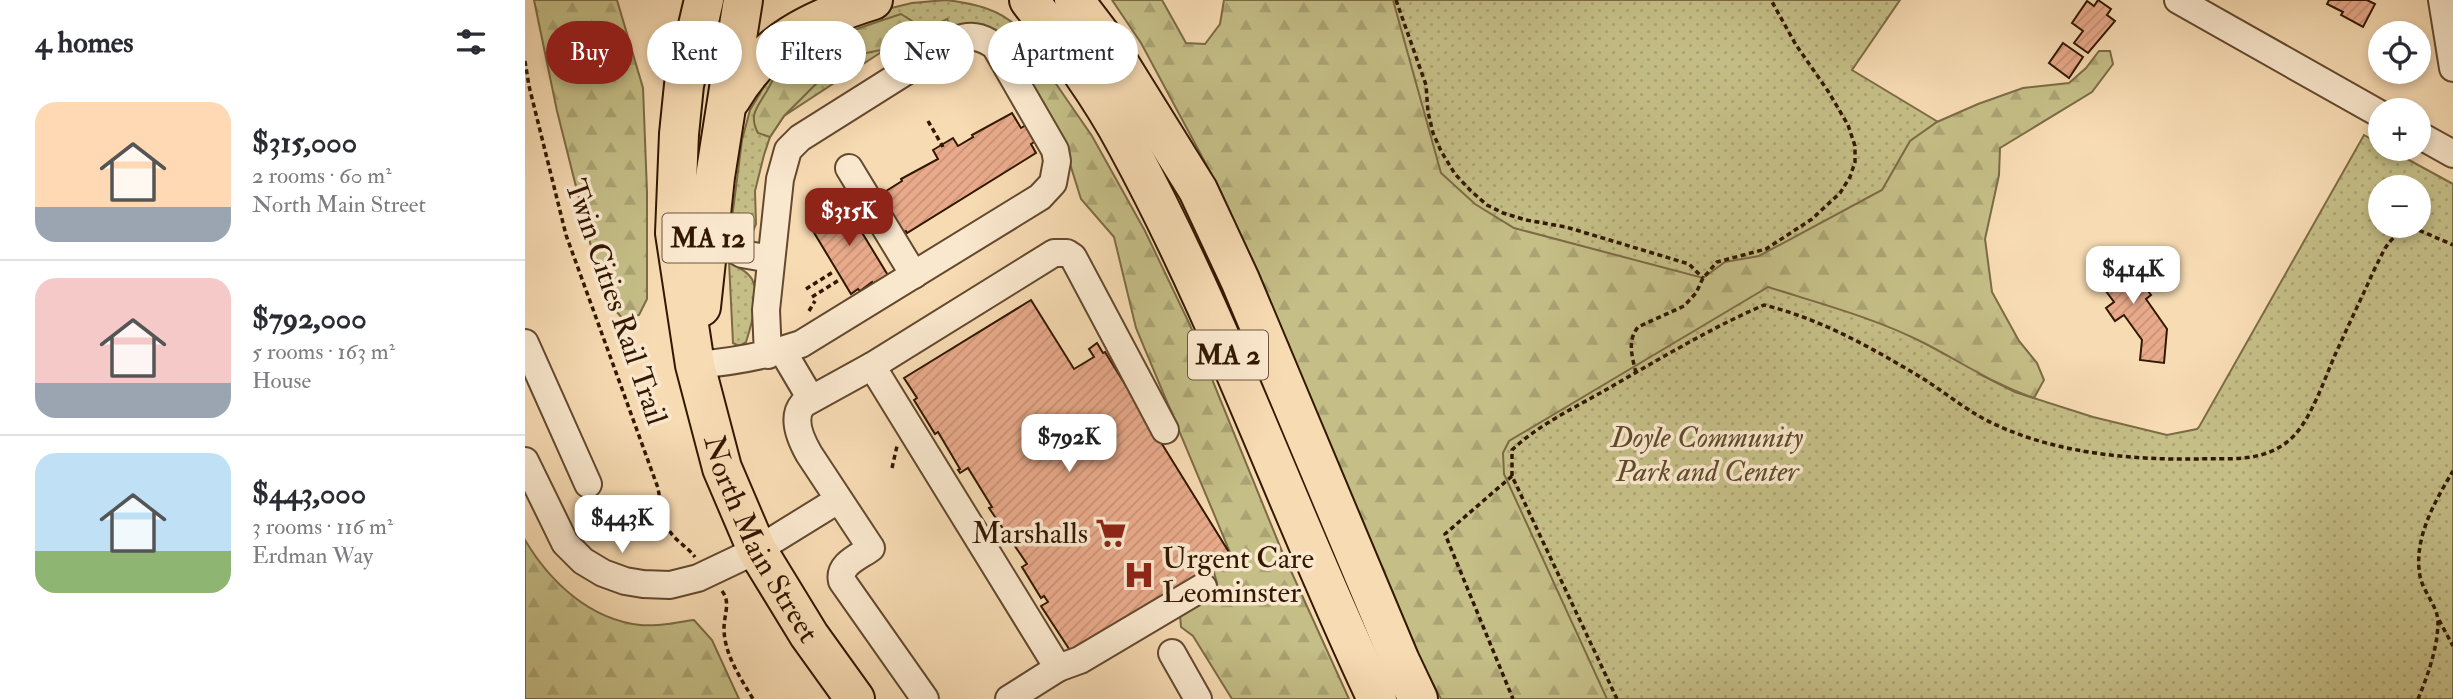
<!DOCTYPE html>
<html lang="en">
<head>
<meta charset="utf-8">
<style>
  body { margin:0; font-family:"IM FELL Double Pica",serif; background:#f7f7f7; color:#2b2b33; height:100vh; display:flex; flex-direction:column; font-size:26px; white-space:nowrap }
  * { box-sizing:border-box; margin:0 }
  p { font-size:23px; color:#7c7c81 }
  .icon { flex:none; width:38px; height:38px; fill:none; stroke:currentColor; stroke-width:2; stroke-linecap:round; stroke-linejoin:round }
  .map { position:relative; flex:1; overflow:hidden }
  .details { display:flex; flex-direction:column; background:#fff; width:525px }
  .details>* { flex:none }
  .banner { position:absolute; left:21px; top:21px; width:665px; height:63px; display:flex; gap:14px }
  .buttons { position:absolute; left:1843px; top:21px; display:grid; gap:14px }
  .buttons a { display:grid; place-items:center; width:63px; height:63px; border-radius:50%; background:#fff; box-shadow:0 4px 10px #0003; font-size:35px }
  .price { position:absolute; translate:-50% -60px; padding:0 16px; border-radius:14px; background:#fff; color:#222; font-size:23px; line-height:46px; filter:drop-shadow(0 2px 4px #0008) }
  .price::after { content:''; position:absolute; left:50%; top:42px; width:21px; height:16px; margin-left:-10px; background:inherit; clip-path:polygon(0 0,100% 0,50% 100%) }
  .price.current { background:#8f2418; color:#fff }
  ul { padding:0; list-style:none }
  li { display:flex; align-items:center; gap:21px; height:175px; padding:0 35px }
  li+li { border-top:2px solid #e1e1e2 }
  li span { display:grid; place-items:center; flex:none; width:196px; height:140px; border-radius:21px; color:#555 }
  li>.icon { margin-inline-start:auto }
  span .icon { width:84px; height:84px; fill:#fffc; stroke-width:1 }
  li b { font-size:30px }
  h2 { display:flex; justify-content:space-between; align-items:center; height:84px; padding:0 35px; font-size:30px }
  .chip { padding:0 24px; border-radius:32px; background:#fff; box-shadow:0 4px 10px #0003; font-size:24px; line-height:63px }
  .chip.current { background:#8f2418; color:#fff }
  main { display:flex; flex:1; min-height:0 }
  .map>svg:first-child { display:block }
  .grass { fill:url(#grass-dots); stroke:#7c6b44; stroke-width:2; fill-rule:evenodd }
  .forest { fill:url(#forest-firs); stroke:#7c6b44; stroke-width:2 }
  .building { fill:url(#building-hatch); stroke:#321801; stroke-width:2 }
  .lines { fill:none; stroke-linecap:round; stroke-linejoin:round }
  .minor-casing { stroke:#63492e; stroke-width:30 }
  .highway-casing { stroke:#321801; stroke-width:42 }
  .path { stroke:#321801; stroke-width:3.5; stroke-dasharray:5 3.5; stroke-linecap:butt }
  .minor { stroke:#fae8ce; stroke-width:26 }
  .highway { stroke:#f7dbb3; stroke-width:38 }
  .labels { text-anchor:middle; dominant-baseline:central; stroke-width:7; stroke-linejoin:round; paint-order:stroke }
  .shield { fill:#fae8ce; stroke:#6e563e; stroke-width:2 }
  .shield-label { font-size:28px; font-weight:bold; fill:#321801 }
  .street-label { font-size:30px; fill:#321801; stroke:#fae8ce }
  .park-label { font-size:30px; font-style:italic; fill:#5e4a29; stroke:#fae8ce }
  .poi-label { font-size:30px; fill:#321801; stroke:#fae8ce; text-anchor:end }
</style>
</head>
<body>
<main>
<section class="details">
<h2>4 homes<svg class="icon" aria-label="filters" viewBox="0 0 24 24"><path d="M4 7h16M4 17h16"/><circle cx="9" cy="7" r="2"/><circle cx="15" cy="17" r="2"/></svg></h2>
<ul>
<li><span style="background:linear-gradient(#ffd9b3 75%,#9aa5b1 0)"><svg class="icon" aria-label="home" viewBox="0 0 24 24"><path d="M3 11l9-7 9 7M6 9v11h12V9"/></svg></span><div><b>$315,000</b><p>2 rooms · 60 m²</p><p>North Main Street</p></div></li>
<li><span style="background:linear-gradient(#f6c9c9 75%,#9aa5b1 0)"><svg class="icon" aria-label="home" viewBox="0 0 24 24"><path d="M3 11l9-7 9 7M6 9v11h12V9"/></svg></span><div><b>$792,000</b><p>5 rooms · 163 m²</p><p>House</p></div></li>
<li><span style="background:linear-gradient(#bfe0f5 70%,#8fb573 0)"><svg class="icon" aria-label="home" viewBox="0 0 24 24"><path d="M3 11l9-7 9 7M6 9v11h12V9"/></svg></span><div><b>$443,000</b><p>3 rooms · 116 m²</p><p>Erdman Way</p></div></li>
</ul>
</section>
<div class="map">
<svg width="1928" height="699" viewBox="0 0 1928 699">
  <defs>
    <pattern id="grass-dots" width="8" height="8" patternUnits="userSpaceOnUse" patternTransform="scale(1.75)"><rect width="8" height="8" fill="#c5be87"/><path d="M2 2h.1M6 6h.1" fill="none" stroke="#aaa373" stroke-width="1.8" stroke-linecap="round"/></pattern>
    <pattern id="forest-firs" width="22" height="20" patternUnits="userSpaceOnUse" patternTransform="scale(1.75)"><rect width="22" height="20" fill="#c5be87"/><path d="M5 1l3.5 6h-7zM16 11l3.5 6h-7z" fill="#aaa373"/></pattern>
    <pattern id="building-hatch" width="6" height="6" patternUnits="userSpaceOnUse" patternTransform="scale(1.75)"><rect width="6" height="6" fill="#e9aa8b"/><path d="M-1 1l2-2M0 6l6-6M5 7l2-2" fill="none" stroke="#c89276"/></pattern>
  </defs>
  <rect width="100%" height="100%" fill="#f7dbb3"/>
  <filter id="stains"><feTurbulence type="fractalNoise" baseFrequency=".00286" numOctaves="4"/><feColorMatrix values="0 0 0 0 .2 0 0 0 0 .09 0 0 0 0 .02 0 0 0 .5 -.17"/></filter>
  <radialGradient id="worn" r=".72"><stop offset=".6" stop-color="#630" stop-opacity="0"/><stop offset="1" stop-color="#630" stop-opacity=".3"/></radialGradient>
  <!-- grass -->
  <g class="grass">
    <path d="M421,0C446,3 476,9 493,28C499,35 504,44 509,52L493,47L484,52L429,32L422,19L361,49L259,116L245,137L239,155L230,191L231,224L226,236L217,241L205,234L217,140L225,110L245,77L266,51L354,11L387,3Z"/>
    <path d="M847,0H1375L1327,70L1453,146L1454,374L1490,392L1568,417L1642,435L1672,429L1674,427L1839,135L1855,144V149H1864L1928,184V699H965L941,642L854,512ZM1855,187H1894V226H1855Z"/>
    <path d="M204,262C212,266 222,271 227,279C236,295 226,326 221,342L214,346L208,343Z"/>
  </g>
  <!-- forest -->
  <g class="forest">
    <path d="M9,0H92L118,88L122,192V299L114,315L99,320L79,298L32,111Z"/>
    <path d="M587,0H637L661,43L680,44L695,24L699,0H868L916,173L950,204L989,228L1178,278L1200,262L1234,256L1357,190L1385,141L1412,122L1453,104L1498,88L1544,83L1561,68L1574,51H1585L1588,64L1567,92L1475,148L1474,175L1460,239L1467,292L1494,341L1512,363L1519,380L1509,398C1470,385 1436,362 1399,343C1350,318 1296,304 1243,287L984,441L978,453L979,474L1082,699H916L874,619L723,253L681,164L616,43Z"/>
    <path d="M376,14L387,21V29L383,39L361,49L326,56L321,52L318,53L315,60L259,116L245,137L233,133C224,116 231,109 240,94C245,87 248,77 254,71C277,45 343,25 376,14Z"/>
    <path d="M493,47L509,52L567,136L620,231L665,325L756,549L824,699H707L668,636L656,627L655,615L678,603L692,583L688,569L707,557L611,328L589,237L556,199L540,148L484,52Z"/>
    <path d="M0,540C25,582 64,619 115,625C132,627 152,622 169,620L187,640L214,699H0Z"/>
  </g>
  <!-- building -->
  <g class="building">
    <path d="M1573,0L1586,9L1582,15L1590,21L1563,53L1549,43L1558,31L1547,23L1562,1L1569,6Z"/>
    <path d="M1804,0H1842L1850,4L1838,27L1816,15L1818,12L1802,4Z"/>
    <path d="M1538,43L1558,57L1544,78L1524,63Z"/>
    <path d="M487,113L496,128L501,125L511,141L506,144L511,153L382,233L381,231L377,233L363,210L367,207L358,193L377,181L376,179L413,159L408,150L428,138L433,146L448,137L447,135Z"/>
    <path d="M324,200L333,215L339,212L343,219L333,226L364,277L349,286L347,282L335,291L333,289L326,294L285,226Z"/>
    <path d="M1594,250L1626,295L1621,299L1642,329L1639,363L1615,360L1617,340L1599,315L1590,321L1581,308L1589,302L1569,275L1578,268L1574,263Z"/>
    <path d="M506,300L549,369L569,357L564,349L572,343L578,353L580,352L707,557L548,655L516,606L523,602L519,596L516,598L497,567L502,564L464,508L467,507L443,468L435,473L433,470L435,469L413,432L410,434L389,400L392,398L379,378Z"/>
  </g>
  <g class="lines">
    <!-- minor casing -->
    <g class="minor-casing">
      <g id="minor">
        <path d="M1653,0L1855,114"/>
        <path d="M1917,0L1928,68"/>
        <path d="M1894,135L1928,154"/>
        <path d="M324,168L389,275"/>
        <path d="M183,235L217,254L246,259"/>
        <path d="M0,343L63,484"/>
        <path d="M257,350L286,399"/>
        <path d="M170,365C207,362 241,356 276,344L515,197L528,183L532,161L530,150L470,46C456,36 445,34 429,41L275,138L263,150L255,179L241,310L243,355"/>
        <path d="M347,366L529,253H542L548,257L640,430"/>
        <path d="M0,461L40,543L58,561L78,573L100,581L118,584L145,585L173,578L232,550L313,500"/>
        <path d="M647,653L673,699"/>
        <path d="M533,668L555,660L678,587"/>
        <path d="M400,699L317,581C313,564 334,557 346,548L284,454C276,440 266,418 278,404L347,366L533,668L484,699"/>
      </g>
    </g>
    <!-- highway casing -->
    <g class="highway-casing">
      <g id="highway">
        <path id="s1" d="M179,0L159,85L154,134L150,233L170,365L197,468L232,550L284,635L330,699"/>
        <path d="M504,0C539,46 575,94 602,145C699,323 765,516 852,699"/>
        <path d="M549,0L581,42L673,190L715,280L875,661L893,699"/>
        <path d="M206,99C239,42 287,19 348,0"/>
        <path d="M176,307L190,177L218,0"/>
      </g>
    </g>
    <!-- path -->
    <g class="path">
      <path d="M871,0L901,85L903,112L908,133L916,151L930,174L946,191L962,205L978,213L1001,220L1041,227L1164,264L1178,278"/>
      <path d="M0,61L4,86L41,235L133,488C136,505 137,523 149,537C156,544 164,549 170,557"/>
      <path d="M325,63L329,70"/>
      <path d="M403,121L418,147"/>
      <path d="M281,289L308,272"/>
      <path d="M287,297L314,280"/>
      <path d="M284,311L290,301"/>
      <path d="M1111,373C1107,356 1102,341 1113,327L1159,306L1171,293L1178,278L1192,262L1241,249L1287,219L1315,193L1325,177L1330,162V146L1323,125L1303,91L1271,45L1246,0"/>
      <path d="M367,468L372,446"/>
      <path d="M987,476L920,534L988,699"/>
      <path d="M197,591C206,602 199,615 199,628C199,654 215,677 228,699"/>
      <path d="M1914,620L1928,646"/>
      <path d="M1092,699L987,476V450C1012,426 1047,409 1077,392C1130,362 1183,329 1239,305C1296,319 1347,348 1397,378C1418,391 1437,407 1459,419C1522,452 1600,460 1671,459C1703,458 1735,463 1762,442C1784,426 1799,380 1810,355C1823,326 1837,297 1850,268C1862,245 1863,236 1889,228L1928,245"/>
      <path d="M1893,699C1903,675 1913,647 1913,621C1912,605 1898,592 1895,576C1888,539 1910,501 1928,471"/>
    </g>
    <!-- minor -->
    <use href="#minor" class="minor"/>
    <!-- highway -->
    <use href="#highway" class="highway"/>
  </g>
  <!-- icons -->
  <defs>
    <g id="supermarket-bare" transform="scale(2.415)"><path d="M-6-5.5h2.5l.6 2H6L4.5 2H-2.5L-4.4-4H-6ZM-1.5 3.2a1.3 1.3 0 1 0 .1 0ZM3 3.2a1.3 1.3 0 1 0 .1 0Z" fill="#8f2418" stroke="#fae8ce" stroke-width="2.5" paint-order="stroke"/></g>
    <g id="hospital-bare" transform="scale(2.415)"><path d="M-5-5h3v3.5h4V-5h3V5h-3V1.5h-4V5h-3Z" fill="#8f2418" stroke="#fae8ce" stroke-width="2.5" paint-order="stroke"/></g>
  </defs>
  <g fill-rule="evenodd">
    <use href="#supermarket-bare" x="586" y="533"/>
    <use href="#hospital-bare" x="614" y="575"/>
  </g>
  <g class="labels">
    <!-- shield labels -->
    <g class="shield">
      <rect x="137.5" y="213.5" width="91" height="49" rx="5"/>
      <rect x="663" y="330.5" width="80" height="49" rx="5"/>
    </g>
    <g class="shield-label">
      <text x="183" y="238">MA 12</text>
      <text x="703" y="355">MA 2</text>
    </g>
    <!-- street labels -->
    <g class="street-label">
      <text transform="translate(91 302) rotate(71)">Twin Cities Rail Trail</text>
      <text stroke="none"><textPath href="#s1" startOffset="556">North Main Street</textPath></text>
    </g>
    <!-- park labels -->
    <g class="park-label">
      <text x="1182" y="437">Doyle Community<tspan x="1182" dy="34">Park and Center</tspan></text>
    </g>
    <!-- poi labels -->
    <g class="poi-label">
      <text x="563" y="533">Marshalls</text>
      <text x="637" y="558" text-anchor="start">Urgent Care<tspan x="637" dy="34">Leominster</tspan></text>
    </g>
  </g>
  <rect width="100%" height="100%" filter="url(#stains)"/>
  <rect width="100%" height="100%" fill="url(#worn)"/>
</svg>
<div class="buttons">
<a><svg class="icon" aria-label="locate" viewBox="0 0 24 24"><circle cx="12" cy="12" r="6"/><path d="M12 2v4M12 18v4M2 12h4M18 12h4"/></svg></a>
<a>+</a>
<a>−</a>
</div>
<b class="price current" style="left:324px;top:248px">$315K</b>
<b class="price" style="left:1608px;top:306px">$414K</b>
<b class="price" style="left:544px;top:474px">$792K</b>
<b class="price" style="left:97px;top:555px">$443K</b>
<div class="banner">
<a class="chip current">Buy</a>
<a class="chip">Rent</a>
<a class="chip">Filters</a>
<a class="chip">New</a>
<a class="chip">Apartment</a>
</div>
</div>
</main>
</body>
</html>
